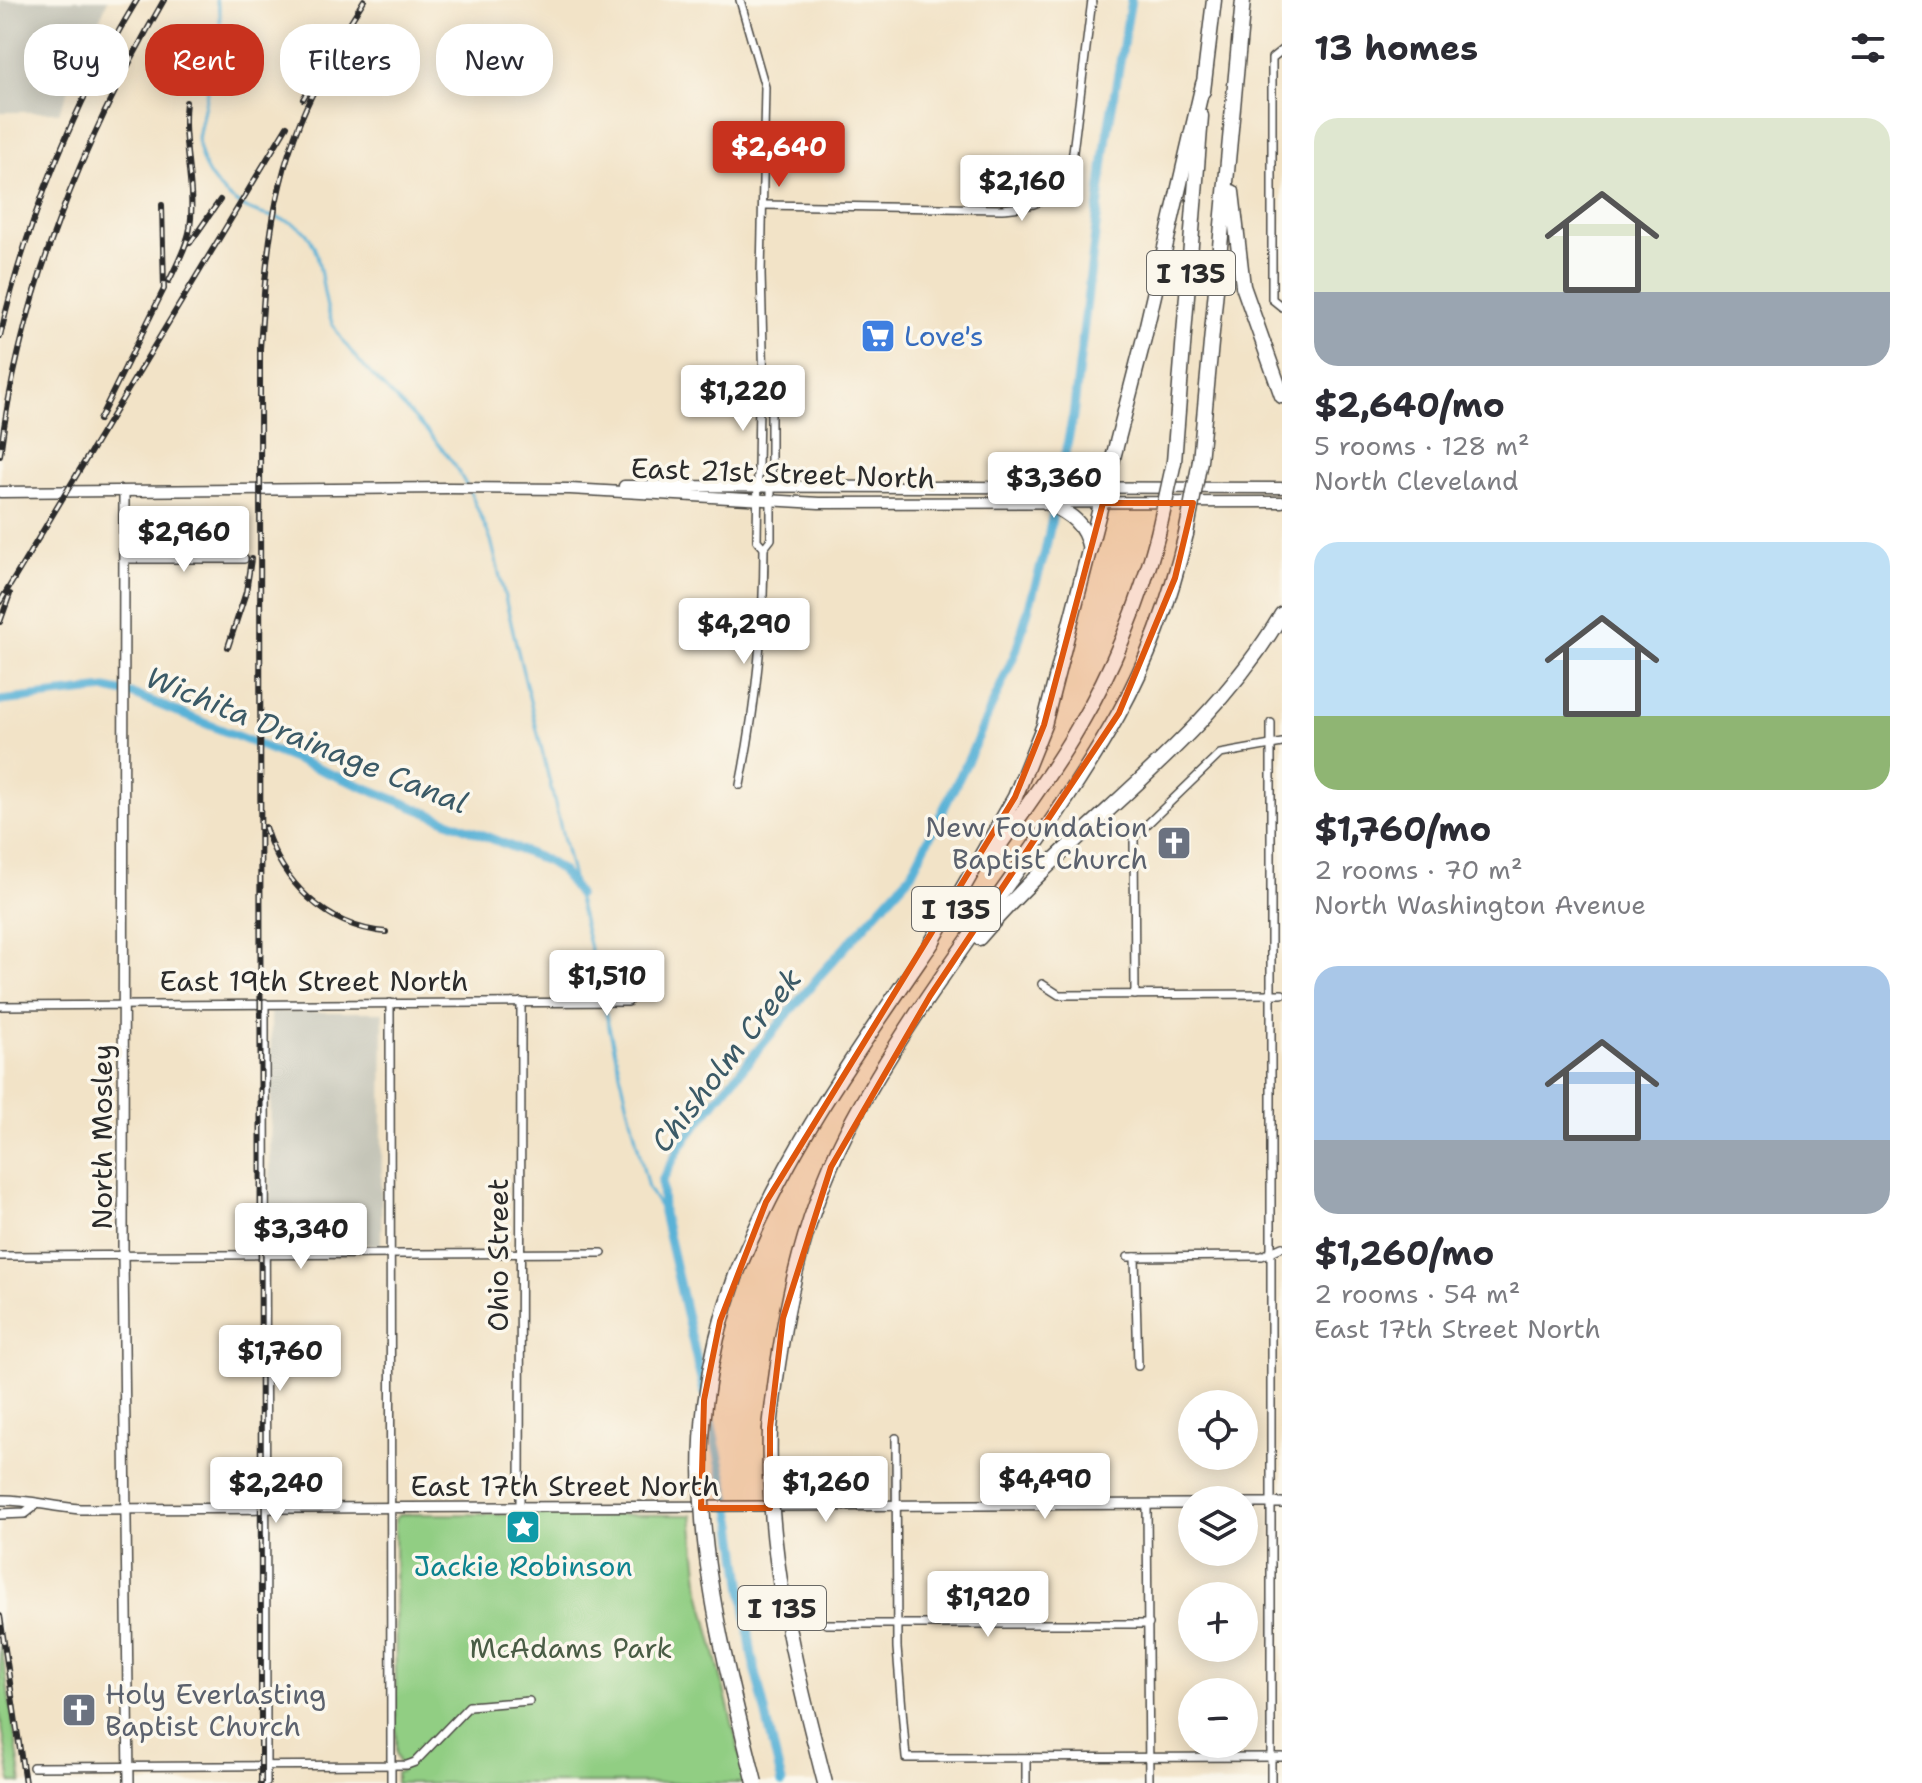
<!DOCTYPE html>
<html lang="en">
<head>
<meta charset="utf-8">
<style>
  body { margin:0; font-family:"Shantell Sans",sans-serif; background:#f7f7f7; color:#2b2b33; height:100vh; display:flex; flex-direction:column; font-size:30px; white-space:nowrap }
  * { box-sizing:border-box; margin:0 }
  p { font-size:26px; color:#7c7c81 }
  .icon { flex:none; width:44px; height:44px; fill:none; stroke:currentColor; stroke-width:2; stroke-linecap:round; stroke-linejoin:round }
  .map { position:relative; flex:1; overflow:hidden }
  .details { display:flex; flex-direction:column; background:#fff; width:640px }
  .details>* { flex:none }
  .banner { position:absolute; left:24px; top:24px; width:760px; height:72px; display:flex; gap:16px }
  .fabs { position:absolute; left:1178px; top:1390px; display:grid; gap:16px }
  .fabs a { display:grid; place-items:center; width:80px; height:80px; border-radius:50%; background:#fff; box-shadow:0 4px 20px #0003; font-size:40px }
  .price { position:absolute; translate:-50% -68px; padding:0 18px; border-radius:8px; background:#fff; color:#222; font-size:26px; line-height:52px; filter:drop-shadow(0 2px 4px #0008) }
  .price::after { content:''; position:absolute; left:50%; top:48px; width:24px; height:18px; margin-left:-12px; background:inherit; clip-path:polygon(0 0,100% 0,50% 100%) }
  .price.active { background:#c8321e; color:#fff }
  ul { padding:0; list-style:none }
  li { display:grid; align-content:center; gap:16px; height:424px; padding:0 32px }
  li span { display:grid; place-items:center; height:248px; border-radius:24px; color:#555 }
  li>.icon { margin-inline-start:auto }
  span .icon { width:144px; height:144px; fill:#fffc; stroke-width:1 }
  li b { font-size:34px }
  h2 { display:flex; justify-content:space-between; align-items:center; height:96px; padding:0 32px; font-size:34px }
  .chip { padding:0 28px; border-radius:32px; background:#fff; box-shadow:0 4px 20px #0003; font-size:28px; line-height:72px }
  .chip.active { background:#c8321e; color:#fff }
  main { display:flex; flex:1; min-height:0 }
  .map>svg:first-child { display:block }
  .industrial { fill:#c5c5b8 }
  .green { fill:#91ce83; stroke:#5e7c57; stroke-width:2 }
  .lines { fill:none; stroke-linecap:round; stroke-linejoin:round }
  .stream { stroke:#5ab2d7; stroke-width:3 }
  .canal { stroke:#5ab2d7; stroke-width:9 }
  .minor-casing { stroke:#494742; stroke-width:10 }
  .tertiary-casing { stroke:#494742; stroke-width:12 }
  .secondary-casing { stroke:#494742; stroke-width:13 }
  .motorway-casing { stroke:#494742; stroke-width:17 }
  .minor { stroke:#fff; stroke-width:7 }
  .tertiary { stroke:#fff; stroke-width:9 }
  .secondary { stroke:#fff; stroke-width:10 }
  .motorway { stroke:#fff; stroke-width:14 }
  .rail-casing { stroke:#2b2b2b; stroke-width:6 }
  .rail { stroke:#fbf7ec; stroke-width:3; stroke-dasharray:9; stroke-linecap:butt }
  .motorway-bridge-casing { stroke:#494742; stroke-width:17; stroke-linecap:butt }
  .motorway-bridge { stroke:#fff; stroke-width:14 }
  .marked { fill:#df570e; fill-opacity:0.2; stroke:#df570e; stroke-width:6; stroke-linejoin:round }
  .labels { text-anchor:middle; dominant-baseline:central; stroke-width:7; stroke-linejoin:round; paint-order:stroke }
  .shield { fill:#fbf7ec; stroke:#696865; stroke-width:2 }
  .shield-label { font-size:26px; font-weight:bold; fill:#2b2b2b }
  .shop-label { font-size:28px; fill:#366cbe; stroke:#fbf7ec; text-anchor:start }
  .street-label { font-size:28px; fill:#2b2b2b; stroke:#fbf7ec }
  .worship-label { font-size:28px; fill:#5b616d; stroke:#fbf7ec; text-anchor:end }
  .culture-label { font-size:28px; fill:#0d838f; stroke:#fbf7ec }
  .park-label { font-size:28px; fill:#4a5c45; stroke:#fbf7ec }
  .water-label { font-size:30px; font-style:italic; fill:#3b5a67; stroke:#fbf7ec }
</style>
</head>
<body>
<main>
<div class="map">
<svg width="1282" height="1783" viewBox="0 0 1282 1783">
  <rect width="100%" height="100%" fill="#fbf7ec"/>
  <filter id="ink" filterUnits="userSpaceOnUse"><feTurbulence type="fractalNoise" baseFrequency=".0125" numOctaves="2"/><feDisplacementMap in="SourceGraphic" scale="16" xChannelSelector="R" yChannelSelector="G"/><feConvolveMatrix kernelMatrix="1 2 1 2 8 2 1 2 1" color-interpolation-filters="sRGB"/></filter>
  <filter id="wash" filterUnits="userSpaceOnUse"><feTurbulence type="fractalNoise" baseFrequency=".006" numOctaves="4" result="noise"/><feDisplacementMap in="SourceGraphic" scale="32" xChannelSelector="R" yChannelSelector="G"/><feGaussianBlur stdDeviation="1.8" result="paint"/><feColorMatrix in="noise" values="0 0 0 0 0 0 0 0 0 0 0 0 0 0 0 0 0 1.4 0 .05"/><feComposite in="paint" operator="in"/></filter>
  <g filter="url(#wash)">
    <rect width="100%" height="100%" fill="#f2e3c7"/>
    <!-- industrial -->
    <g class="industrial">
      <path d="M0,0H108L59,112H0Z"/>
      <path d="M271,1012H383L381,1245L270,1244Z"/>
    </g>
    <!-- green -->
    <g class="green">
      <path d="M400,1514L692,1515L700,1591L747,1783H396V1773L401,1771L396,1753L395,1519Z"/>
      <path d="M0,1637L22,1783H11L0,1714Z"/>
    </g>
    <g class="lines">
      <!-- stream -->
      <g class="stream">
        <path d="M216,0L220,12V29L198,138C199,172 225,202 258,213C274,218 291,219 303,230C326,250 318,303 337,332C373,388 436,426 466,485"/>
        <path d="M470,492L491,540L648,1188L663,1213"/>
      </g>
      <!-- canal -->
      <g class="canal">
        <path d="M0,701L106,689L135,695L547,861L561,870L578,894"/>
        <path d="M704,1392L663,1213L662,1181L681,1145L718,1098L821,974L911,874L969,758L1016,651L1045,552L1073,416L1107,136L1131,0"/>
        <path d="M709,1414L734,1524L752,1656L782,1783"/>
      </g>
    </g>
  </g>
  <g filter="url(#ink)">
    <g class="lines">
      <!-- minor casing -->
      <g class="minor-casing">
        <g id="minor">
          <path d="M1282,50L1272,58V299L1282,307"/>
          <path d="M763,205L1002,209C1032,207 1052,202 1070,176L1092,0"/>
          <path d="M764,387L759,399L757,540L764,548"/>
          <path d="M124,559H244"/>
          <path d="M1271,723V1783"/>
          <path d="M740,785C756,705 764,629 764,548L771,539V400L764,387L761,274L765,87L740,0"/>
          <path d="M1042,984L1059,995L1282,994"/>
          <path d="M1135,995L1134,837L1220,754L1282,743"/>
          <path d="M265,1003L266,1783"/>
          <path d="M390,1003L391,1783"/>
          <path d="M0,1006L628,1002"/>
          <path d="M0,1256L602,1253"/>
          <path d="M1128,1257L1262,1256L1282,1247"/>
          <path d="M1135,1257L1138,1366"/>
          <path d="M896,1438L897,1648L906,1758L1282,1757"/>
          <path d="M1147,1504L1149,1783"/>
          <path d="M520,1508L521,1002"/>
          <path d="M826,1624H1149"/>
          <path d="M33,1767L407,1765L415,1762L469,1706L529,1701"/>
          <path d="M1026,1783V1759"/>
        </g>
      </g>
      <!-- tertiary casing -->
      <g class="tertiary-casing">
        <g id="tertiary">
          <path d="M124,491L123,1256L129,1783"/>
          <path d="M0,1500C27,1499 51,1507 80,1509L1192,1504"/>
          <path d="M1244,1503H1282"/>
          <path d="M0,1514L25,1513L34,1506"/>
        </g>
      </g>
      <!-- secondary casing -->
      <g class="secondary-casing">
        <g id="secondary">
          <path d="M624,486L1282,488"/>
          <path d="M0,492L448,488L570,489L819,503L1282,502"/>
        </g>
      </g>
      <!-- motorway casing -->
      <g class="motorway-casing">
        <g id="motorway">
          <path d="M1203,91L1214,0"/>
          <path d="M1232,192L1243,286L1282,396"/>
          <path d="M1200,461L1243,0"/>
          <path d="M1174,462L1201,116"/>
          <path d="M1048,503C1070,514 1085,523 1090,549"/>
          <path d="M988,862C1018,817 1052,774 1078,728C1114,667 1140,602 1158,534"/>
          <path d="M979,938C1077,823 1203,747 1282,614"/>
          <path d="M929,947L1015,797L1044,725L1144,338L1203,84"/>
          <path d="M736,1275C784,1153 859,1048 933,941"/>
          <path d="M770,1428C781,1325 799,1225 847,1131C923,984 1037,859 1118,715C1149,659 1171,597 1186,534"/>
        </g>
      </g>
      <!-- minor -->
      <use href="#minor" class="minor"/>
      <!-- tertiary -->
      <use href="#tertiary" class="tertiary"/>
      <!-- secondary -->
      <use href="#secondary" class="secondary"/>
      <!-- motorway -->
      <use href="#motorway" class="motorway"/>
      <!-- rail casing -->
      <g class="rail-casing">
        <g id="rail">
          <path d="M303,99L364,0"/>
          <path d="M190,243L220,200"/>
          <path d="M169,281C177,264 187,246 190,228C196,186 181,144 186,102"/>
          <path d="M0,337C26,221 75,102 137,0"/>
          <path d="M99,420L164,289L162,205"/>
          <path d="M0,455C21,291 82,142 164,0"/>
          <path d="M0,602L287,126"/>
          <path d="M0,622L10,594"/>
          <path d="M228,647L246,592L251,559"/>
          <path d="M265,827C282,883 326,927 386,932"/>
          <path d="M0,1616L25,1783"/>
          <path d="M261,1783L260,349C266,258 272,175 313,93"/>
        </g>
      </g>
      <!-- rail -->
      <use href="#rail" class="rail"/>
      <!-- motorway-bridge casing -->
      <g class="motorway-bridge-casing">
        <g id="motorway-bridge">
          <path d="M1158,534L1174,462"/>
          <path d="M1186,534L1200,461"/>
          <path d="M736,1275C670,1458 710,1603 755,1783"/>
          <path d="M770,1428C766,1554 794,1662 825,1783"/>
        </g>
      </g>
      <!-- motorway-bridge -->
      <use href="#motorway-bridge" class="motorway-bridge"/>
    </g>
  </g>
  <!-- marked area -->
  <path class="marked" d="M1103,503H1193L1175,578L1119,713L930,996L831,1167L783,1318L770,1428V1508H701L704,1400L720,1321L766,1202L1015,797L1044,725Z"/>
  <!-- icons -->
  <defs>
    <g id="supermarket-square" transform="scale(1.8)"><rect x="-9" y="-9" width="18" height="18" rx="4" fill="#3f7fe0" stroke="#fbf7ec"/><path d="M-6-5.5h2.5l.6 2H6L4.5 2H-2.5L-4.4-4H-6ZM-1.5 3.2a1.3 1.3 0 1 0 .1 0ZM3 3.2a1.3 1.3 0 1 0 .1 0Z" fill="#fff"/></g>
    <g id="church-square" transform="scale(1.8)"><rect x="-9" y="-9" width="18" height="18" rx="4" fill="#6b7280" stroke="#fbf7ec"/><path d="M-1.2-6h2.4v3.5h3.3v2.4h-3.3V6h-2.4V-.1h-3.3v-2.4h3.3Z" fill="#fff"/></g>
    <g id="sight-square" transform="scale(1.8)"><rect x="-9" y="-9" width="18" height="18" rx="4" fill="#0f9aa8" stroke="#fbf7ec"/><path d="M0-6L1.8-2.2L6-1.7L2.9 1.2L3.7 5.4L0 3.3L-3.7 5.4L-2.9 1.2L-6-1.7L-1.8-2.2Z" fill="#fff"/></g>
  </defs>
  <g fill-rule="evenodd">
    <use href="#supermarket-square" x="878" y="336"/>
    <use href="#church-square" x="1174" y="843"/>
    <use href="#sight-square" x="523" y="1527"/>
    <use href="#church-square" x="79" y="1710"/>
  </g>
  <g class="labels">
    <!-- shield labels -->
    <g class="shield">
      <rect x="1147" y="251" width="88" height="44" rx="6"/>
      <rect x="912" y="887" width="88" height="44" rx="6"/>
      <rect x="738" y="1586" width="88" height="44" rx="6"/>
    </g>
    <g class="shield-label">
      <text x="1191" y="273">I 135</text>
      <text x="956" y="909">I 135</text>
      <text x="782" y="1608">I 135</text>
    </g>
    <!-- shop labels -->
    <g class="shop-label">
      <text x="904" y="336">Love's</text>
    </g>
    <!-- street labels -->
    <g class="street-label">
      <text transform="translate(783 473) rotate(2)">East 21st Street North</text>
      <text x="314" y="981">East 19th Street North</text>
      <text transform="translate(102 1137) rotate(-90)">North Mosley</text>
      <text transform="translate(498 1255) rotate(-90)">Ohio Street</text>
      <text x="565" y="1486">East 17th Street North</text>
    </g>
    <!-- worship labels -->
    <g class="worship-label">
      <text x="1148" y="827">New Foundation<tspan x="1148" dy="32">Baptist Church</tspan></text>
      <text x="105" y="1694" text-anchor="start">Holy Everlasting<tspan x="105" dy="32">Baptist Church</tspan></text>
    </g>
    <!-- culture labels -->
    <g class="culture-label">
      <text x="523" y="1566">Jackie Robinson</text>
    </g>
    <!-- park labels -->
    <g class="park-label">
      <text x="571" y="1648">McAdams Park</text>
    </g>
    <!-- water labels -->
    <g class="water-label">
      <text transform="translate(307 740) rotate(22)">Wichita Drainage Canal</text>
      <text transform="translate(726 1060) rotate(-52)">Chisholm Creek</text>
    </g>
  </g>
</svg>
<div class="fabs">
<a><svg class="icon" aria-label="locate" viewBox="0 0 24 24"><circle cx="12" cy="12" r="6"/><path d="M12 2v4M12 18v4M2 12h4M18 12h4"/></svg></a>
<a><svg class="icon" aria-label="layers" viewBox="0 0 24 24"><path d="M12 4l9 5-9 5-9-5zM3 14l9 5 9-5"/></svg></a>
<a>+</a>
<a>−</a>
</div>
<b class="price active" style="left:779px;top:189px">$2,640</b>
<b class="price" style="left:1022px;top:223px">$2,160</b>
<b class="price" style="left:743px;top:433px">$1,220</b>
<b class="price" style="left:1054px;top:520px">$3,360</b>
<b class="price" style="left:184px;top:574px">$2,960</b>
<b class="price" style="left:744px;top:666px">$4,290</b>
<b class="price" style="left:607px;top:1018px">$1,510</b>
<b class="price" style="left:301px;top:1271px">$3,340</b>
<b class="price" style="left:280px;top:1393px">$1,760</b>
<b class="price" style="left:1045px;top:1521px">$4,490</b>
<b class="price" style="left:826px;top:1524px">$1,260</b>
<b class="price" style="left:276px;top:1525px">$2,240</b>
<b class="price" style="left:988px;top:1639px">$1,920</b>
<div class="banner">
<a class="chip">Buy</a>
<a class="chip active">Rent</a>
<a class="chip">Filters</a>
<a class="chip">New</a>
</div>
</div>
<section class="details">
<h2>13 homes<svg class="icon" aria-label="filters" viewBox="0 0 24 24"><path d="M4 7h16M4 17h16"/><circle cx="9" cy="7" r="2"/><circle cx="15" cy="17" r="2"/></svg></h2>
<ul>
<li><span style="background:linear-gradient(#dfe7d0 70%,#9aa5b1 0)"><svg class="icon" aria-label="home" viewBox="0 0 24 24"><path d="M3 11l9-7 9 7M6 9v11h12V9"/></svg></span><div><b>$2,640/mo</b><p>5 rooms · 128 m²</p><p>North Cleveland</p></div></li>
<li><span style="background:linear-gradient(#bfe0f5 70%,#8fb573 0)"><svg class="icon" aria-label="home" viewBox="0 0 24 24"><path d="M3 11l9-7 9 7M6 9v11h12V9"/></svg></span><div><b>$1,760/mo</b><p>2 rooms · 70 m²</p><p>North Washington Avenue</p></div></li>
<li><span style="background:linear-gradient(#a9c7e8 70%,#9aa5b1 0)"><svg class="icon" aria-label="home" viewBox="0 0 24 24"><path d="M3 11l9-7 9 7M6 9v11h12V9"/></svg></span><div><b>$1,260/mo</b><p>2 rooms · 54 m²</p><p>East 17th Street North</p></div></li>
</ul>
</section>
</main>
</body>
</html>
